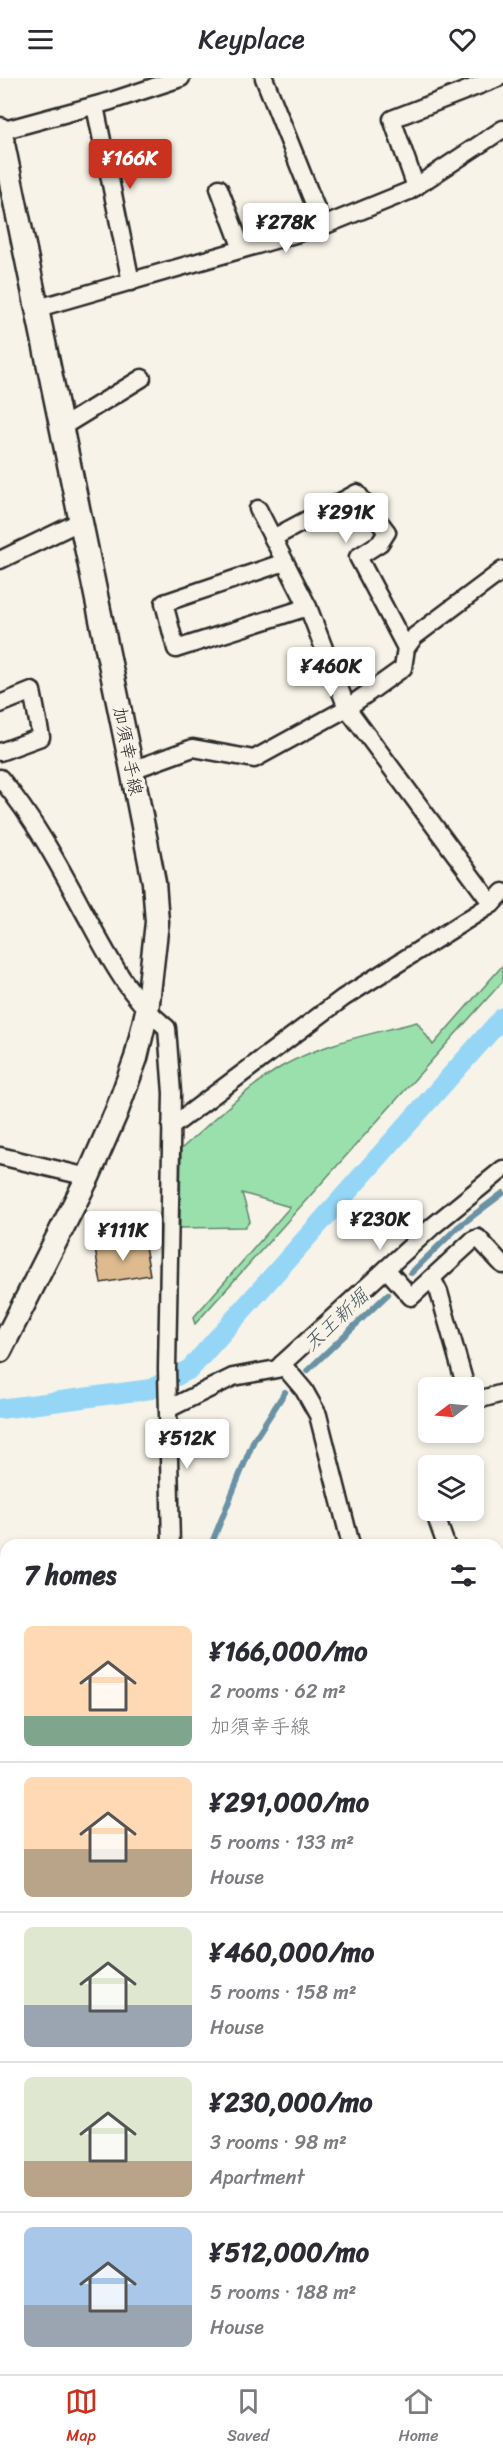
<!DOCTYPE html>
<html lang="en">
<head>
<meta charset="utf-8">
<style>
  body { margin:0; font-family:Sriracha,"Klee One",sans-serif; background:#f2f2f3; color:#2b2b33; height:100vh; display:flex; flex-direction:column; font-size:22px; white-space:nowrap }
  * { box-sizing:border-box; margin:0 }
  p { font-size:20px; color:#7c7c81 }
  .icon { flex:none; width:33px; height:33px; fill:none; stroke:currentColor; stroke-width:2; stroke-linecap:round; stroke-linejoin:round }
  .map { position:relative; flex:1; overflow:hidden }
  .sheet { position:absolute; left:0px; top:1461px; width:504px; height:836px; display:flex; flex-direction:column; background:#fff; border-radius:18px 18px 0 0; box-shadow:0 3px 9px #0003 }
  .sheet>* { flex:none }
  .needle { width:39px; rotate:254deg }
  .tools { position:absolute; left:418px; top:1299px; display:grid; gap:12px }
  .tools a { display:grid; place-items:center; width:66px; height:66px; border-radius:9px; background:#fff; box-shadow:0 3px 9px #0003; font-size:30px }
  .price { position:absolute; translate:-50% -51px; padding:0 14px; border-radius:6px; background:#fff; color:#222; font-size:20px; line-height:39px; filter:drop-shadow(0 2px 3px #0008) }
  .price::after { content:''; position:absolute; left:50%; top:36px; width:18px; height:14px; margin-left:-9px; background:inherit; clip-path:polygon(0 0,100% 0,50% 100%) }
  .price.selected { background:#c8321e; color:#fff }
  ul { padding:0; list-style:none }
  li { display:flex; align-items:center; gap:18px; height:150px; padding:0 24px }
  li+li { border-top:2px solid #e1e1e2 }
  li span { display:grid; place-items:center; flex:none; width:168px; height:120px; border-radius:9px; color:#555 }
  li>.icon { margin-inline-start:auto }
  span .icon { width:72px; height:72px; fill:#fffc; stroke-width:1 }
  li b { font-size:26px }
  h2 { display:flex; justify-content:space-between; align-items:center; height:72px; padding:0 24px; font-size:26px }
  header { display:flex; justify-content:space-between; align-items:center; height:78px; padding:0 24px; background:#fff; font-size:27px; font-weight:600 }
  .dock { display:flex; justify-content:space-around; align-items:center; height:84px; border-top:2px solid #e1e1e2; background:#fff; font-size:16px; color:#7c7c81 }
  .dock a { display:grid; justify-items:center; gap:3px }
  .dock .selected { color:#c8321e }
  .map>svg:first-child { display:block }
  .green { fill:#9ae0ad; stroke:#62866c; stroke-width:1.5 }
  .lines { fill:none; stroke-linecap:round; stroke-linejoin:round }
  .stream { stroke:#6b92a5; stroke-width:6 }
  .canal { stroke:#95d6f7; stroke-width:20 }
  .building { fill:#debb8f; stroke:#2b2b2b; stroke-width:1.5 }
  .minor-casing { stroke:#2b2b2b; stroke-width:21 }
  .secondary-casing { stroke:#2b2b2b; stroke-width:27 }
  .minor { stroke:#f7f3e8; stroke-width:16 }
  .secondary { stroke:#f7f3e8; stroke-width:22 }
  .labels { text-anchor:middle; dominant-baseline:central; stroke-width:6; stroke-linejoin:round; paint-order:stroke }
  .street-label { font-size:18px; fill:#2b2b2b; stroke:#f7f3e8 }
  .water-label { font-size:20px; font-style:italic; fill:#46565e; stroke:#f7f3e8 }
</style>
</head>
<body>
<header><svg class="icon" aria-label="menu" viewBox="0 0 24 24"><path d="M4 6h16M4 12h16M4 18h16"/></svg>Keyplace<svg class="icon" aria-label="heart" viewBox="0 0 24 24"><path d="M12 20l-8-8c-3-5 5-10 8-4 3-6 11-1 8 4z"/></svg></header>
<div class="map">
<svg width="503" height="2296" viewBox="0 0 503 2296">
  <rect width="100%" height="100%" fill="#f7f3e8"/>
  <filter id="ink" filterUnits="userSpaceOnUse"><feTurbulence type="fractalNoise" baseFrequency=".0167" numOctaves="2"/><feDisplacementMap in="SourceGraphic" scale="12" xChannelSelector="R" yChannelSelector="G"/><feConvolveMatrix kernelMatrix="1 2 1 2 8 2 1 2 1" color-interpolation-filters="sRGB"/></filter>
  <g filter="url(#ink)">
    <!-- green -->
    <path class="green" d="M503,887V903L195,1246L193,1240L290,1129L242,1115L250,1143L245,1149L180,1150L181,1071C213,1043 244,1012 281,989C322,965 372,956 417,944L433,967Z"/>
    <g class="lines">
      <!-- stream -->
      <g class="stream">
        <path d="M411,1195L458,1149L503,1115"/>
        <path d="M307,1293L388,1216"/>
        <path d="M211,1467L254,1362L285,1314"/>
        <path d="M171,2296V2290"/>
      </g>
      <!-- canal -->
      <path class="canal" d="M0,1331L151,1311L190,1291L503,939"/>
    </g>
    <!-- building -->
    <path class="building" d="M144,1162L150,1197L101,1205L95,1171Z"/>
    <g class="lines">
      <!-- minor casing -->
      <g class="minor-casing">
        <g id="minor">
          <path d="M264,0L323,148"/>
          <path d="M95,28L131,204"/>
          <path d="M1,53L111,23L181,0"/>
          <path d="M416,109L392,41L498,0"/>
          <path d="M219,110L242,171"/>
          <path d="M38,230L323,148L409,113L503,51"/>
          <path d="M62,349L142,300"/>
          <path d="M258,431L308,529L347,630L492,826"/>
          <path d="M273,460L357,415L387,454L380,465L358,479L406,570"/>
          <path d="M0,482L81,443"/>
          <path d="M285,484L164,525L176,571L308,529"/>
          <path d="M0,626L32,613L41,659L0,674"/>
          <path d="M132,692L193,670L254,681L347,630L403,590L406,570L415,558L503,492"/>
          <path d="M0,700C33,739 59,787 83,832C108,877 126,917 167,950L172,1015L167,1291L171,1467"/>
          <path d="M171,1049L343,920L492,826L503,814"/>
          <path d="M0,1078L88,1099"/>
          <path d="M386,1191L411,1219L473,1162L478,1160L503,1187"/>
          <path d="M432,1200L439,1214L466,1310"/>
          <path d="M282,1286L433,1148L503,1091"/>
          <path d="M474,1323L503,1315"/>
          <path d="M168,1331L233,1299L277,1291L282,1286L304,1312L318,1337L351,1467"/>
          <path d="M435,1436L446,1467"/>
          <path d="M498,1522L503,1518"/>
          <path d="M498,1699L503,1695"/>
          <path d="M498,2008L503,2020"/>
          <path d="M148,2296V2290"/>
        </g>
      </g>
      <!-- secondary casing -->
      <g class="secondary-casing">
        <g id="secondary">
          <path d="M0,51L132,692L154,804L157,844L147,933L136,980L116,1035L88,1099L0,1273"/>
          <path d="M0,1571L6,1575"/>
          <path d="M246,2290L247,2296"/>
        </g>
      </g>
      <!-- minor -->
      <use href="#minor" class="minor"/>
      <!-- secondary -->
      <use href="#secondary" class="secondary"/>
    </g>
  </g>
  <g class="labels">
    <!-- street labels -->
    <g class="street-label">
      <text transform="translate(128 673) rotate(79)">加須幸手線</text>
    </g>
    <!-- water labels -->
    <g class="water-label">
      <text transform="translate(336 1242) rotate(-43)">天王新堀</text>
    </g>
  </g>
</svg>
<div class="tools">
<a><svg class="needle" viewBox="-14 -14 28 28"><path d="M0-13l5 13h-10z" fill="#e53935"/><path d="M0 13l5-13h-10z" fill="#7c7c81"/></svg></a>
<a><svg class="icon" aria-label="layers" viewBox="0 0 24 24"><path d="M12 4l9 5-9 5-9-5zM3 14l9 5 9-5"/></svg></a>
</div>
<b class="price selected" style="left:130px;top:112px">¥166K</b>
<b class="price" style="left:286px;top:176px">¥278K</b>
<b class="price" style="left:346px;top:466px">¥291K</b>
<b class="price" style="left:331px;top:620px">¥460K</b>
<b class="price" style="left:380px;top:1173px">¥230K</b>
<b class="price" style="left:123px;top:1184px">¥111K</b>
<b class="price" style="left:187px;top:1392px">¥512K</b>
<section class="sheet">
<h2>7 homes<svg class="icon" aria-label="filters" viewBox="0 0 24 24"><path d="M4 7h16M4 17h16"/><circle cx="9" cy="7" r="2"/><circle cx="15" cy="17" r="2"/></svg></h2>
<ul>
<li><span style="background:linear-gradient(#ffd9b3 75%,#7fa58c 0)"><svg class="icon" aria-label="home" viewBox="0 0 24 24"><path d="M3 11l9-7 9 7M6 9v11h12V9"/></svg></span><div><b>¥166,000/mo</b><p>2 rooms · 62 m²</p><p>加須幸手線</p></div></li>
<li><span style="background:linear-gradient(#ffd9b3 60%,#b9a48a 0)"><svg class="icon" aria-label="home" viewBox="0 0 24 24"><path d="M3 11l9-7 9 7M6 9v11h12V9"/></svg></span><div><b>¥291,000/mo</b><p>5 rooms · 133 m²</p><p>House</p></div></li>
<li><span style="background:linear-gradient(#dfe7d0 65%,#9aa5b1 0)"><svg class="icon" aria-label="home" viewBox="0 0 24 24"><path d="M3 11l9-7 9 7M6 9v11h12V9"/></svg></span><div><b>¥460,000/mo</b><p>5 rooms · 158 m²</p><p>House</p></div></li>
<li><span style="background:linear-gradient(#dfe7d0 70%,#b9a48a 0)"><svg class="icon" aria-label="home" viewBox="0 0 24 24"><path d="M3 11l9-7 9 7M6 9v11h12V9"/></svg></span><div><b>¥230,000/mo</b><p>3 rooms · 98 m²</p><p>Apartment</p></div></li>
<li><span style="background:linear-gradient(#a9c7e8 65%,#9aa5b1 0)"><svg class="icon" aria-label="home" viewBox="0 0 24 24"><path d="M3 11l9-7 9 7M6 9v11h12V9"/></svg></span><div><b>¥512,000/mo</b><p>5 rooms · 188 m²</p><p>House</p></div></li>
</ul>
</section>
</div>
<nav class="dock">
<a class="selected"><svg class="icon" aria-label="map" viewBox="0 0 24 24"><path d="M3 6l6-2 6 2 6-2v14l-6 2-6-2-6 2zM9 4v14M15 6v14"/></svg>Map</a>
<a><svg class="icon" aria-label="saved" viewBox="0 0 24 24"><path d="M7 4h10v16l-5-4-5 4z"/></svg>Saved</a>
<a><svg class="icon" aria-label="home" viewBox="0 0 24 24"><path d="M3 11l9-7 9 7M6 9v11h12V9"/></svg>Home</a>
</nav>
</body>
</html>
